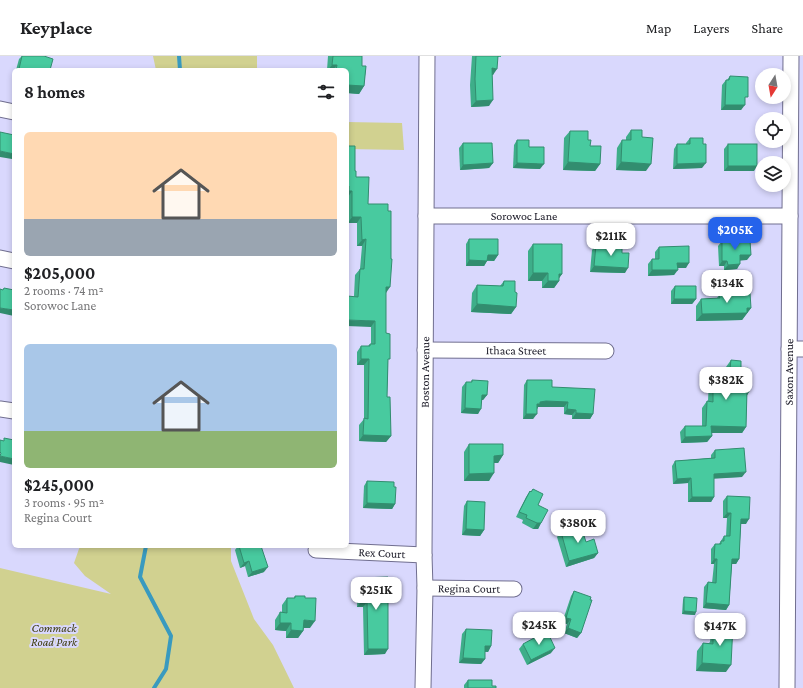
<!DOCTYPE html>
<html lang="en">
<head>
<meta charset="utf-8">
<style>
  body { margin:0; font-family:"Crimson Pro",serif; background:#f2f2f2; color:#202124; height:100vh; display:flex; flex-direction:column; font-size:15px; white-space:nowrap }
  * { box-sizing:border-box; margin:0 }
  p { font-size:13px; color:#757577 }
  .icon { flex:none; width:22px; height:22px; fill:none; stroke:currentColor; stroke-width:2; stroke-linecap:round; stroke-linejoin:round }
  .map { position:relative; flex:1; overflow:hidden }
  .details { position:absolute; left:12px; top:12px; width:337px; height:480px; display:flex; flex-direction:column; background:#fff; border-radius:6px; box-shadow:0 2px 6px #0003 }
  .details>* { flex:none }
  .needle { width:26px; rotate:191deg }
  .fabs { position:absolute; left:755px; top:12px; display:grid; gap:8px }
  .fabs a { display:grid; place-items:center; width:36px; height:36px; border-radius:50%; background:#fff; box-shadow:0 2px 6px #0003; font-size:20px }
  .price { position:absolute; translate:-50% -34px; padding:0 9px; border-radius:8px; background:#fff; color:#222; font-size:13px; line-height:26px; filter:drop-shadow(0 1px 2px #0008) }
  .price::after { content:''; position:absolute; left:50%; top:24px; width:12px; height:9px; margin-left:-6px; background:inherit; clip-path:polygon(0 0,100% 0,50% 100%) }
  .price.selected { background:#2563eb; color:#fff }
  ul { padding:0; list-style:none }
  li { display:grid; align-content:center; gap:8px; height:212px; padding:0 12px }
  li span { display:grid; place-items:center; height:124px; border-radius:6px; color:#555 }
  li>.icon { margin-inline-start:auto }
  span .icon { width:72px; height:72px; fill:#fffc; stroke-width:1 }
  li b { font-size:17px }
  h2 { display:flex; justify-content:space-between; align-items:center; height:48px; padding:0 12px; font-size:17px }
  header { display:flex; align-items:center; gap:24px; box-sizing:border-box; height:56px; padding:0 20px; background:#fff; border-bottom:1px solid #e0e0e0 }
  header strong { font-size:19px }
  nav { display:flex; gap:22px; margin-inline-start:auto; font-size:14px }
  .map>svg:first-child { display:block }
  .green { fill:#d1d190 }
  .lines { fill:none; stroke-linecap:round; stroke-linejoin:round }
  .stream { stroke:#399abf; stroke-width:4 }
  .minor-casing { stroke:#706e8f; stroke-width:17 }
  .minor { stroke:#fff; stroke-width:15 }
  .wall { fill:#3eae89 }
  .shaded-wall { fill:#328d6f }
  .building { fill:#48ca9f; stroke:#328d6f }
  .labels { text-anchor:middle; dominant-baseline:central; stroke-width:4; stroke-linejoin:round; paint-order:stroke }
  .street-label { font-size:12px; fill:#1a1926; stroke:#d9d8fd }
  .park-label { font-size:12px; font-style:italic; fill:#3c3a0c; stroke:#d9d8fd }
</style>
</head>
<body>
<header>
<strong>Keyplace</strong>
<nav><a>Map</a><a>Layers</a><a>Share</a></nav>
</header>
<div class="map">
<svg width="803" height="632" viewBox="0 0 803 632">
  <rect width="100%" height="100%" fill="#d9d8fd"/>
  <!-- green -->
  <g class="green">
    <path d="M153,0H257V14H156Z"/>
    <path d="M347,66L402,67L404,94L347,93Z"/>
    <path d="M80,490H231V505L254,563L273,589L294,632H0V512L111,538L85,520L74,507Z"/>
  </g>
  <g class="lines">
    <!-- stream -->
    <g class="stream">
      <path d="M179,0L180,14"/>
      <path d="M146,490L140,521L171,580L166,613L154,632"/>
    </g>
    <!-- minor casing -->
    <g class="minor-casing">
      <g id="minor">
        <path d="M0,53L14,56"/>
        <path id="s1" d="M426,160H790"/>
        <path d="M0,202L14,205"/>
        <path d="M789,293H803"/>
        <path id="s2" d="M425,294L606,295"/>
        <path d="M0,353L14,355"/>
        <path id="s3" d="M316,494L424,499"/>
        <path id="s4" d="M425,532L514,533"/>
        <path id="s5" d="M423,632L425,532L424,499L427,0"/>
        <path id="s6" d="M787,632L791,0"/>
      </g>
    </g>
    <!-- minor -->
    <use href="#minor" class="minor"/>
  </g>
  <!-- wall -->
  <g class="wall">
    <path d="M22,0H44L50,14H16L19,3Z"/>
    <path d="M328,0H333L332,1L333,0H362V10H366L364,30L359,38L347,37V14H327Z"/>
    <path d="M472,0H501V1H498L493,19H492L489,50L471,51L470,29Z"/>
    <path d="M730,20L745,45L741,54H721L722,29L726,24H727Z"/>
    <path d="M631,74L642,81L646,115L616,114L617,92L622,84H626V81Z"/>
    <path d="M570,75L590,90L600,108L595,115L563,114L564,82Z"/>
    <path d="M690,82L702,112L673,113L674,93L677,88H686V87Z"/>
    <path d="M517,84L529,91L540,113L513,112L514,89Z"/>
    <path d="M463,87L493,107L489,112L460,114L459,92Z"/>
    <path d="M728,88L754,115H724V93Z"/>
    <path d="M347,90L356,121L368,148L386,237V277L388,306L387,341L391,380L386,386L359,385V369L364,363V309H357V296L361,290H368L370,288H371V271L354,240L355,219L360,213L362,190H357V167H348V141H347Z"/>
    <path d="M469,183L498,199L494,205H487L484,210H466V188Z"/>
    <path d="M722,185L747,204H740L737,213L724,214V210H719L718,190Z"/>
    <path d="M533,188L562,218L559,222V225L554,232H542V225H528V195Z"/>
    <path d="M596,189L612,192L622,197L625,217L590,216L592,194Z"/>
    <path d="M659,191L686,212H677L674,219L648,220V208L652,203H655V196Z"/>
    <path d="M504,225L515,236L516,251L511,258L471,256L472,237L477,229L500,230Z"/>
    <path d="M675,230L696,243L692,248H671V235Z"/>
    <path d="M735,237L751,252L742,264L696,265V250L701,243L717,242L719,239H734Z"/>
    <path d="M731,304L741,312L748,320L750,334L747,339L746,371L742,377H711L712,380L707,386L681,387L680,376L685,370H702V352L707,345H708L709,323L713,317H715L719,312H726V311Z"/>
    <path d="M472,324L487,339L483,344H482L478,358L461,357L462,331L466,326H471Z"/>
    <path d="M527,324L552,331L593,358L590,363H572V359L564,358V351H538L533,363H523L524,329Z"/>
    <path d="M469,388L503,399L498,407H494L489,425H464V396Z"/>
    <path d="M715,394L742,421L714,422V441L711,446H688V427L673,428L672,410L675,405L711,402V399Z"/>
    <path d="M367,425L394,431L395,448L392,453L363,452L364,430Z"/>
    <path d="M533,433L538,449L541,467L538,473H533L522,467L523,464L516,461L526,441L530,435L531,436Z"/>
    <path d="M727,440L746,468H741L739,503L736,508H732L729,549L726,554L703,552L704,531L708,526L712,527L714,508H711V493L715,488H719L724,480H726L727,462H723V445Z"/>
    <path d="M467,445L484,474L480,480L462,479L464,450Z"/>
    <path d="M561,476L586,486L598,497L594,502L566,511L557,481Z"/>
    <path d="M238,490H239L264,516L248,521L245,510L240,512L235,494Z"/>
    <path d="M361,522L385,598L364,599L363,551H357L358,527Z"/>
    <path d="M574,535L590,544L581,577L577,582L564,577L567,568L562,567L571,540Z"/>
    <path d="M295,540L310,572H304L303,575L298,582H286V575L275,574V564L280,556H282V549L287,542H294Z"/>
    <path d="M684,541L695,559L682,558L683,544Z"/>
    <path d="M716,568L726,616L696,615L697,595L703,587H709L710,586L711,576Z"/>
    <path d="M466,573L491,590L488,596H485V603L481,608L459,607L462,578Z"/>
    <path d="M523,588L551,597L527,609L519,593Z"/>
    <path d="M468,624L492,630L496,632H464V629Z"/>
  </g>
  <!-- shaded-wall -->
  <g class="shaded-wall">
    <path d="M332,9H337L333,14H328Z"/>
    <path d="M492,12L497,13L493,19H487Z"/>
    <path d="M347,29L364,30L359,38L347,37Z"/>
    <path d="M493,44L489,50L471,51L476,45Z"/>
    <path d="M725,49H745L741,54H721Z"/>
    <path d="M0,95L14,98V101L12,103L0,101Z"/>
    <path d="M568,106L600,108L595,115L563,114Z"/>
    <path d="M621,106L651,108L646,115L616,114Z"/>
    <path d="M493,107L489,112L460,114L463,109Z"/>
    <path d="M517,107L544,108L540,113L513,112Z"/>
    <path d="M706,107L702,112L673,113L677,108Z"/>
    <path d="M728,110H757L754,115H724Z"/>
    <path d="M349,135H352L348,141H347V137Z"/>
    <path d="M352,161H361L357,167H348Z"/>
    <path d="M366,183L362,190H357L362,184Z"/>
    <path d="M488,199H498L494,205L484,204Z"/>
    <path d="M740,199H751L747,204L736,205Z"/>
    <path d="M469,204L487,205L484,210H466Z"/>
    <path d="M722,205H727L724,210H719Z"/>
    <path d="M677,207H689L686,212H674Z"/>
    <path d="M740,208L737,213L724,214L728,209Z"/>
    <path d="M594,210L628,212L625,217L590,216Z"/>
    <path d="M652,214H678L674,219L648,220Z"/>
    <path d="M533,217H548L542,225H528Z"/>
    <path d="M559,218H562L557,225H559L554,232H542L548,225Z"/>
    <path d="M386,231H390L386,237Z"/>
    <path d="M674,243H696L692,248H671Z"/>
    <path d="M477,248L516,251L511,258L471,256Z"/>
    <path d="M0,252L14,254V260L0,257Z"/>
    <path d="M747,252H751L742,264L696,265L702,258Z"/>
    <path d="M347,264L375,265L371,271L347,270Z"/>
    <path d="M361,303H369L364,309H357Z"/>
    <path d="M747,334H750L746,341Z"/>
    <path d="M482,339H487L483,344H478Z"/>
    <path d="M546,345L568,346L564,351H538L537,353V348L540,346Z"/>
    <path d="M465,352L481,353L478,358L461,357Z"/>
    <path d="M567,353L576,354L572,359L564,358Z"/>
    <path d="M576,357L593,358L590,363H572Z"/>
    <path d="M526,358H537L533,363H523Z"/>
    <path d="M711,370L746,371L742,377H707Z"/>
    <path d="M363,379L391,380L386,386L359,385Z"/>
    <path d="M712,380L707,386L681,387L685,381Z"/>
    <path d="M503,399L498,407H489L494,400Z"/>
    <path d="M0,400L14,403V409L0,406Z"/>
    <path d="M746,416L742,421L710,423L714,418Z"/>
    <path d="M494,417L489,425H464L469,418Z"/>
    <path d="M691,422L688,427L673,428L677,423Z"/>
    <path d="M692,441H714L711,446H688Z"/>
    <path d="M367,447L395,448L392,453L363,452Z"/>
    <path d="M727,457H731L727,462H723Z"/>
    <path d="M741,463H749L746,468H737Z"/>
    <path d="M537,467H541L538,473H533Z"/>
    <path d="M466,473L484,474L480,480L462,479Z"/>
    <path d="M598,497L594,502L566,511L569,505Z"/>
    <path d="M714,503H717L714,508H711Z"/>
    <path d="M732,503H739L736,508H728Z"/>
    <path d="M249,505L245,510L240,512L244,507Z"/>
    <path d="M268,511L264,516L248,521L252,516Z"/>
    <path d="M361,546H367L363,551H357Z"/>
    <path d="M706,547L729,549L726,554L703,552Z"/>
    <path d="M684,555L696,556L695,559L682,558Z"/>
    <path d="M566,562L571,563L567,568L562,567Z"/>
    <path d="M304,564L315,565L310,572H298Z"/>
    <path d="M280,567H291L286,575L275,574Z"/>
    <path d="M568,572L581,577L577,582L564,577Z"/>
    <path d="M291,574L303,575L298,582H286Z"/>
    <path d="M485,590H491L488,596L482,595Z"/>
    <path d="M555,592L551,597L527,609L531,604Z"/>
    <path d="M368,593H388L385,598L364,599Z"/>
    <path d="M463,602L485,603L481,608L459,607Z"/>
    <path d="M702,607L731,609L726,616L696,615Z"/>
  </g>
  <!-- building -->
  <g class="building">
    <path d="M22,0H44L53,3L50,14H21L19,13Z"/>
    <path d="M333,0H362V10H366L364,30L347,29V14H336L337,9H332Z"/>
    <path d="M476,0H498L497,13L492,12L493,44L476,45L475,23Z"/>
    <path d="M730,20L748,21V41H745V49H725L726,24H729Z"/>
    <path d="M631,74H642V81L653,82L651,108L621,106L622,84H631Z"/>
    <path d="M570,75H588V84H591L590,90H601L600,108L568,106Z"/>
    <path d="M0,76L14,79V98L0,95Z"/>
    <path d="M690,82H703V88H706V107L677,108V88H690Z"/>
    <path d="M517,84H529V91H544V108L517,107Z"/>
    <path d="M463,87H492L493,107L463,109Z"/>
    <rect x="728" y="88" width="29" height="22"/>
    <path d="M347,90H355V115H356V121H369L368,148H388V155H391V203H392L390,231H386V277L390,278V303H388L387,341H390L391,380L363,379L364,362L368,363L369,303H361V290H370V288H375V265L347,264V240L358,241L360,213H364L366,183L362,184L361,161H352V135H349V130H347Z"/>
    <path d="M469,183H498V199H488L487,205L469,204Z"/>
    <path d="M750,184L751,199H740V208L728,209L727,205H722V185Z"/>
    <path d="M533,188H562V218H559V225H548V217H533Z"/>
    <path d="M596,189L612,190V192H622V197H629L628,212L594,210Z"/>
    <path d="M689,190V207H677L678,214H652V203H659V191Z"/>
    <path d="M504,225H515V236L517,237L516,251L477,248V229L503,230Z"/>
    <path d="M675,230H696V243H674Z"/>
    <path d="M4,232L14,234V254L0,252V233L3,234Z"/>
    <path d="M735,237H750L751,252H747V257L702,258L701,243L720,242L719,239H735Z"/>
    <path d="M731,304L741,305V312H748V320H750V334H747L746,371L711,370L712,380L685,381V370H706L707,345L713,346V317H719V312H730Z"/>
    <path d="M472,324L488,325L487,339H482L481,353L465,352L466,326H472Z"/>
    <path d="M527,324H552V331L595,333L593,358L576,357V354L567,353L568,346L546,345L540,346V348H537V358H526Z"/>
    <path d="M4,382L14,384V403L0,400L1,397L0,396V384L4,385Z"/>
    <path d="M469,388H503V399L494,400V417L469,418Z"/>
    <path d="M744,392L746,416L714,418V441H692L691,422L677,423L675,405L715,402V394Z"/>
    <path d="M367,425L394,426V431H396L395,448L367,447Z"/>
    <path d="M533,433L543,438L538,449L548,454L541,467H537L526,462L527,459L519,456L530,435L531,436Z"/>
    <path d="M727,440L750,441L749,463H741L739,503H732L729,549L706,547L708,526L716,527L717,503H714L715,488H721V485H724V480H730L731,457H727Z"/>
    <path d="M467,445L485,446L484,474L466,473Z"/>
    <path d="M581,470L586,486L594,483L598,497L569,505L561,476Z"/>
    <path d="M239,490H261L268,511L252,516L249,505L244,507Z"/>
    <path d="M388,521V593H368L367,546H361V522Z"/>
    <path d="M574,535L591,541L590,544H592L581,577L568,572L571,563L566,562Z"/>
    <path d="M295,540H305V542H316L315,565L304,564L303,575L291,574V567H280V556L287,557V542H295Z"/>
    <path d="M684,541L697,542L696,556L684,555Z"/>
    <path d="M716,568L733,569L731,609L702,607L703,587L713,588V581L715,582Z"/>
    <path d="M466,573L492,574L491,590H485V603L463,602Z"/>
    <path d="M547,575L555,592L531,604L523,588Z"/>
    <path d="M468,624H492V630H496V632H468Z"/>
  </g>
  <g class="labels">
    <!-- street labels -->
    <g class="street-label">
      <text stroke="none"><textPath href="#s1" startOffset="98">Sorowoc Lane</textPath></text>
      <text stroke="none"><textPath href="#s2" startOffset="91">Ithaca Street</textPath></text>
      <text stroke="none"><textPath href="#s5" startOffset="316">Boston Avenue</textPath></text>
      <text stroke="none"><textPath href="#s6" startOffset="316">Saxon Avenue</textPath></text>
      <text stroke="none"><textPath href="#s3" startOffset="66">Rex Court</textPath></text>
      <text stroke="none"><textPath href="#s4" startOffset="44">Regina Court</textPath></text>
    </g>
    <!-- park labels -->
    <g class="park-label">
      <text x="54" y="572">Commack<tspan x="54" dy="14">Road Park</tspan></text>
    </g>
  </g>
</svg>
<div class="fabs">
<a><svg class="needle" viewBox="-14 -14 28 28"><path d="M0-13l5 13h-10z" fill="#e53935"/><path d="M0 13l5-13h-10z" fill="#757577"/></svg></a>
<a><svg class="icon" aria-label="locate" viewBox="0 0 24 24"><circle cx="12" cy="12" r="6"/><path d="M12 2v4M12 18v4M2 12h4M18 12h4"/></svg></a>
<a><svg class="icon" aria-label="layers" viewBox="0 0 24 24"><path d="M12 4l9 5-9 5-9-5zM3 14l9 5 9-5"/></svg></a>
</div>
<b class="price selected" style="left:735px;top:195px">$205K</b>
<b class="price" style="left:611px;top:201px">$211K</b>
<b class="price" style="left:727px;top:248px">$134K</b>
<b class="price" style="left:726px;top:345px">$382K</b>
<b class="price" style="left:578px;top:488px">$380K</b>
<b class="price" style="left:376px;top:555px">$251K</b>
<b class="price" style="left:539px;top:590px">$245K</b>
<b class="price" style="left:720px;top:591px">$147K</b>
<section class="details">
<h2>8 homes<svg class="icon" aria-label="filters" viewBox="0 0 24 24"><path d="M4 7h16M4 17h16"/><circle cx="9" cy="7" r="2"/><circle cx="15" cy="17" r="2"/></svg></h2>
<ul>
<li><span style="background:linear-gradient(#ffd9b3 70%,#9aa5b1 0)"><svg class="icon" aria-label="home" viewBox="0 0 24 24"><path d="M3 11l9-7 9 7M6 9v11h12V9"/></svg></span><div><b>$205,000</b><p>2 rooms · 74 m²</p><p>Sorowoc Lane</p></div></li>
<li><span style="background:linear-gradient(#a9c7e8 70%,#8fb573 0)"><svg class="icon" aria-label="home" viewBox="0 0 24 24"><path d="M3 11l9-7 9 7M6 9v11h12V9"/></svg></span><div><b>$245,000</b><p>3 rooms · 95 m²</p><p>Regina Court</p></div></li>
</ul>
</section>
</div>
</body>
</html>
